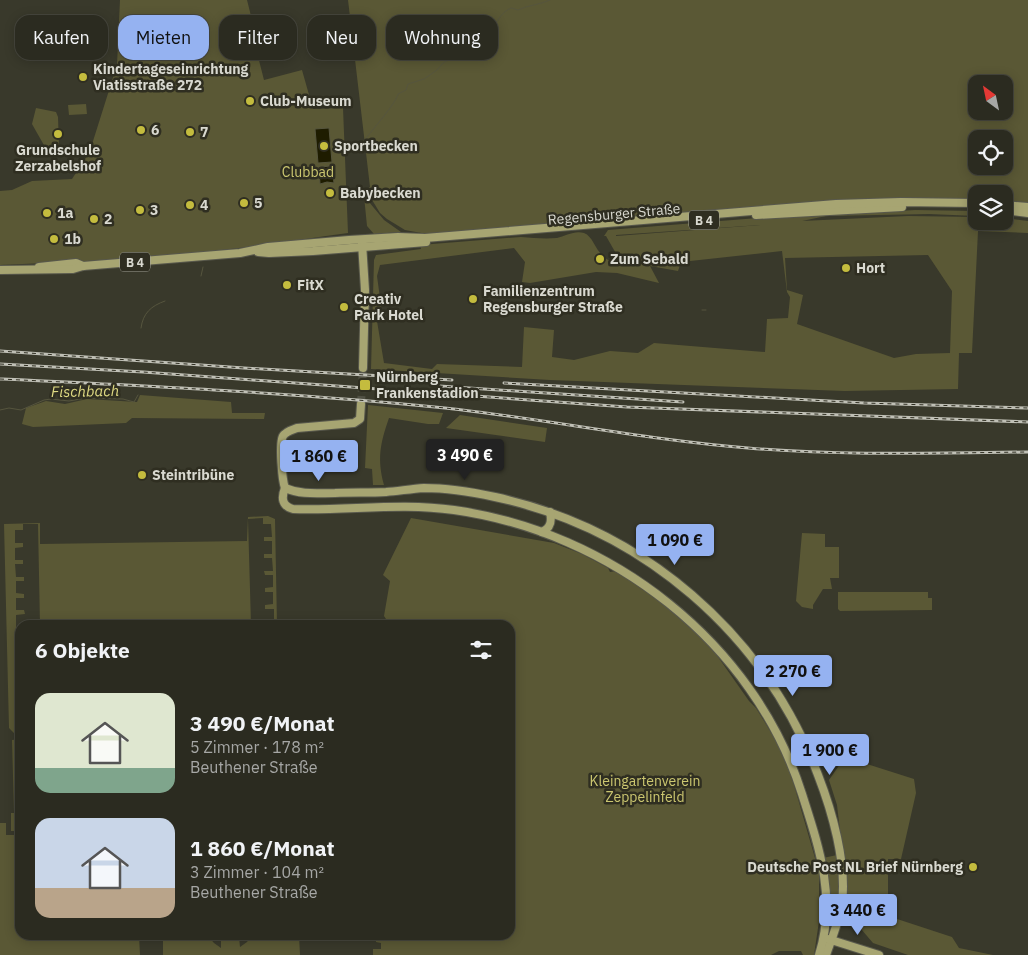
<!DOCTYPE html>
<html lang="de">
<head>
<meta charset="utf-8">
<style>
  body { margin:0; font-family:"IBM Plex Sans",sans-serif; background:#37372d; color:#f1f3f6; height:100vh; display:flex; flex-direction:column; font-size:19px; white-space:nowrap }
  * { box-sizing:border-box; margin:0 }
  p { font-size:16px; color:#a6a7a5 }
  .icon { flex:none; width:28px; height:28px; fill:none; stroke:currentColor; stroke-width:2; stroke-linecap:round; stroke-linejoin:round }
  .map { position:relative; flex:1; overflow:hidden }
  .sheet { position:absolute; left:15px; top:620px; width:500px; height:320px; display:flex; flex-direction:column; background:#2b2b20; border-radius:15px; box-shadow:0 2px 12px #0003,0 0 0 1px #47473e }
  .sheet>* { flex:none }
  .guide { position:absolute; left:15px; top:15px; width:500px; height:45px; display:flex; gap:10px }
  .needle { width:32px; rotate:327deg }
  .fabs { position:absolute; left:968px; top:75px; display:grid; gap:10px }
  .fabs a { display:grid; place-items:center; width:45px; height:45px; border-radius:10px; background:#2b2b20; box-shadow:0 2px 12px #0003,0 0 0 1px #47473e; font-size:25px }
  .price { position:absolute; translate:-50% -42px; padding:0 11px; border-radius:5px; background:#95b2f1; color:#111; font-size:16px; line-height:32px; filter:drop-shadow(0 1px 2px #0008) }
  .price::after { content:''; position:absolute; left:50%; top:30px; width:15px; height:11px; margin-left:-8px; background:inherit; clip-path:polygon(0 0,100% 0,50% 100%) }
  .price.active { background:#222; color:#fff }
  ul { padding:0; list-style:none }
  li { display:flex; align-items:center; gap:15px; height:125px; padding:0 20px }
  li span { display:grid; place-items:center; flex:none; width:140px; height:100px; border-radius:15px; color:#555 }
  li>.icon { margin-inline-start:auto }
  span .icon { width:60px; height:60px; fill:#fffc; stroke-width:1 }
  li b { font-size:21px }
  h2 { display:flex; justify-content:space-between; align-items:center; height:60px; padding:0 20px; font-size:21px }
  .tag { padding:0 18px; border-radius:15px; background:#2b2b20; box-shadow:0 2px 12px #0003,0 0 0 1px #47473e; font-size:18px; line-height:45px }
  .tag.active { background:#95b2f1; color:#111 }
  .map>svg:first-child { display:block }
  .green { fill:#5a5835; fill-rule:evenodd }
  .water { fill:#1e1c00; stroke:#56553e }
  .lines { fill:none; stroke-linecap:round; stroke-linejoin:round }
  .stream { stroke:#56553e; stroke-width:1 }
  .major-tunnel { stroke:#515144; stroke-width:8; stroke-dasharray:8 4; stroke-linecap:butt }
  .major-casing { stroke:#58584c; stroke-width:10 }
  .major { stroke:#a7a572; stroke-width:8 }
  .rail-casing { stroke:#c0c0b6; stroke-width:3 }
  .rail { stroke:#2f2e21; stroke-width:1; stroke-dasharray:4; stroke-linecap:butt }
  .poi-dot { fill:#c4bc3e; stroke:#2f2e21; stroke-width:2 }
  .labels { text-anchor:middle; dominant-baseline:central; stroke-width:5; stroke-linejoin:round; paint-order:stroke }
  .shield { fill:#2f2e21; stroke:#a6a69c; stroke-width:1 }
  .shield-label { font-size:12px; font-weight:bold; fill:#d9d9d0 }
  .poi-label { font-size:14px; font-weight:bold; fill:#d9d9d0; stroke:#2f2e21; text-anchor:start }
  .park-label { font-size:14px; fill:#ccc770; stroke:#2f2e21 }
  .street-label { font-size:14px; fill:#d9d9d0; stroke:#2f2e21 }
  .water-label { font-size:15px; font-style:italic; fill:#ded982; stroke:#2f2e21 }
</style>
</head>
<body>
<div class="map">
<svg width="1028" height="955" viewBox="0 0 1028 955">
  <rect width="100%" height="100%" fill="#39392b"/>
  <!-- green -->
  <g class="green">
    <path d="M120,0H247L254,28L251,29L264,80L302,70L313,109L343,108L348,233C311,238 275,244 239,248C159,258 79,262 0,265V191L12,190L32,181L72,179L87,156L88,157L117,65Z"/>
    <path d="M348,0H1028V205L1004,203V194H976V201L548,224L427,234L405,230L387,219L380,213L366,190L370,187ZM976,84H1004V111H976ZM976,139H1004V166H976Z"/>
    <path d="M86,104L87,114L69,115L68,105Z"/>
    <path d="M36,108L56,112L58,117L59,148L45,147L32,124Z"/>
    <path d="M364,196L384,220L401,232L374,234L367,226Z"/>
    <path d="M915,210L976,211V216L929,214L826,216L802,221L908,216L976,217V221H1004V218L1028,221V233L978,231L972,353H959L958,389L845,391L550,380L371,369L374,260L376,255L421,249L420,245L521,237C533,238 545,239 557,238C565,236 575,230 584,233C597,238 594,261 622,264L606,236H604L608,230L771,217H801ZM773,224L616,236V235ZM514,248L525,262L522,282L530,283L596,272L617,273L659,283L650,266L678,271L681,262L782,251L787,292L790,297L788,318L767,319L765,352L654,343L638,353L610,351L574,360L552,357L554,330L524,327L522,367L437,364L432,369L384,363L377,321L382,313L377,276L380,265ZM928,255L952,291L950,353L916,354L894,358L797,324L803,295L787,290L785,258Z"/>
    <path d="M140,395L231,402L232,413H265L264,419L132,418L126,423L33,427L22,424L26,408L46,401L65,404L87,399L137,402Z"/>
    <path d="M368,405L443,413L439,424H428L389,418C380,444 377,459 384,485H373L372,469L365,468Z"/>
    <path d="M460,415L547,428L545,442L446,428Z"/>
    <path d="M268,516L275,519L277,625H266V622L274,621V609H265V605L273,604V592H265V588L273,587V575H265L264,571H273L272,558H264V554H272V541H264V537H272L271,524H263V518L248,519L251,625H40L38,524H23V530H15V543H23V547L15,548V560H23V564H15L16,577H24V581H16V593L24,594V598H16V610H24L25,614L16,615V627H20V631L17,632V636H20V648H17V661H20V665H17L18,679H20V734H15L9,728L4,524L40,523V544L247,541L248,517Z"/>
    <path d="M411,518L554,543L582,554L608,568L610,572L616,571L655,598L704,637L749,701L756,708L786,757L819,872V921L814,955H803L801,951H779L771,955H373V949H381V943L376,942L375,935H510V625H390L384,616L390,581L383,575Z"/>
    <path d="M802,533L825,534V547H839V578H830L832,589H823L813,605V609L802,607L796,601Z"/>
    <path d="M838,592H928V598H932V610L840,611L838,609Z"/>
    <path d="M20,739V745L16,746L20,831H11V813H14L12,740Z"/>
    <path d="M845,757L914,779L916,793L901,859H888V916L952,937L959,948L993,955H908L873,943L850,916L837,805L829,780Z"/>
    <path d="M0,823H6V835H20V935H139L140,955H0Z"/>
    <path d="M837,855L840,897L833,929L829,928L831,896L823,858Z"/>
    <path d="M163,935H207L214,943L221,948V938L239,937L240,947L247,942L252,935H299L300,955H163Z"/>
  </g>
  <!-- water -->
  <g class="water">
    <path d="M329,128L332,162L318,163L315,129Z"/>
    <path d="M332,166L334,183L327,182L320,184L319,167Z"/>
  </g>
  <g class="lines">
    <!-- stream -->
    <g class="stream">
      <path d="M362,143C369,134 397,102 398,94L406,90L408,84L424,79L437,70L443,63L465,51L469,46L493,31C496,21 502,12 511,8L518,10C528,5 539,5 550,0"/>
      <path d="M201,276L203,267"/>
      <path d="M702,310H706"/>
      <path d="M141,328C143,313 151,306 165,301"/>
      <path d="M0,410L9,408L21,410L44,400L51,399L69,401L86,398L123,399L134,402L138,395"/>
    </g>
    <!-- major-tunnel -->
    <path class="major-tunnel" d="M361,404L363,368"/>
    <!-- major casing -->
    <g class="major-casing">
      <g id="major">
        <path d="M1004,205L1028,207"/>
        <path d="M1004,210L1028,213"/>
        <path d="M756,215L902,207"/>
        <path d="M362,243L365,290L363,368"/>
        <path d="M258,252L269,253L313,251L426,242"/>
        <path d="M39,267L76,263L83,266"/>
        <path d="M0,270L73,269L83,266L240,253L268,247L349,240L398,237L425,238L836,204L901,202L976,203"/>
        <path d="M285,488C301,495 317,493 335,493C352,492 369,493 386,492C398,491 411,489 424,488C447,488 472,492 495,497C643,529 764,633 818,775C832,811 847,863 842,903C839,921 832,938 826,955"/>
        <path d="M285,488C281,498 282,506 293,509C347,511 401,502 454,510C610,532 754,642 802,794C819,847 837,899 819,955"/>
        <path d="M285,488C282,480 279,443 283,436C286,431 292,430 297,428L354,423L360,419L361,404"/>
        <path d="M542,532C551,528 552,521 550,512"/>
        <path d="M828,939L879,955"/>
      </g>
    </g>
    <!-- major -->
    <use href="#major" class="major"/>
    <!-- rail casing -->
    <g class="rail-casing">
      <g id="rail">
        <path d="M0,351L244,368L452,380"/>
        <path d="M0,364L143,372L627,407L1028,422"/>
        <path d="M0,379C148,386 297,393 445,408C546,419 646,440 748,448C841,456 935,453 1028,452"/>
        <path d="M504,383L864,403L1028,408"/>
        <path d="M439,386L683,402"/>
      </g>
    </g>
    <!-- rail -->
    <use href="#rail" class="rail"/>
  </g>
  <!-- markers -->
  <g class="poi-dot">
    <circle cx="83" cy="77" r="5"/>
    <circle cx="250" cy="101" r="5"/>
    <circle cx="141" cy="130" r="5"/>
    <circle cx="190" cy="132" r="5"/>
    <circle cx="58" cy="134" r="5"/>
    <circle cx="324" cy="146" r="5"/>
    <circle cx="330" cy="193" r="5"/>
    <circle cx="244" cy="203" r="5"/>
    <circle cx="190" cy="205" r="5"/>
    <circle cx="140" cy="210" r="5"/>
    <circle cx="47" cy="213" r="5"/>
    <circle cx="94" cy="219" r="5"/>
    <circle cx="54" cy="239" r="5"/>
    <circle cx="600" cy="259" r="5"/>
    <circle cx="846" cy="268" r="5"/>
    <circle cx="287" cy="285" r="5"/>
    <circle cx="473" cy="299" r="5"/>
    <circle cx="344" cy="307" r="5"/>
    <rect x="359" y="379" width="12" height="12" rx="2.5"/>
    <circle cx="142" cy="475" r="5"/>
    <circle cx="973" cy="867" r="5"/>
  </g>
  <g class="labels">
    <!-- shield labels -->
    <g class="shield">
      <rect x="689" y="210.5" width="30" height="19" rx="4"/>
      <rect x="120" y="252.5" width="30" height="19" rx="4"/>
    </g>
    <g class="shield-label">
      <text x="704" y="220">B 4</text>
      <text x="135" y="262">B 4</text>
    </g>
    <!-- poi labels -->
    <g class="poi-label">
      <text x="93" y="69">Kindertageseinrichtung<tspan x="93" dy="16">Viatisstraße 272</tspan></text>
      <text x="260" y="101">Club-Museum</text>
      <text x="151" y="130">6</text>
      <text x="200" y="132">7</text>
      <text x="334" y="146">Sportbecken</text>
      <text x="58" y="150" text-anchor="middle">Grundschule<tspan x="58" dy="16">Zerzabelshof</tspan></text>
      <text x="340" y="193">Babybecken</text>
      <text x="254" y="203">5</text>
      <text x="200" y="205">4</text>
      <text x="150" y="210">3</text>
      <text x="57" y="213">1a</text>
      <text x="104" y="219">2</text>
      <text x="64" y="239">1b</text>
      <text x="610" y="259">Zum Sebald</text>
      <text x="856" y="268">Hort</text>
      <text x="297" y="285">FitX</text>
      <text x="483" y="291">Familienzentrum<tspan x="483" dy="16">Regensburger Straße</tspan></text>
      <text x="354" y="299">Creativ<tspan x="354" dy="16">Park Hotel</tspan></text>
      <text x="376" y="377">Nürnberg<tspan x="376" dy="16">Frankenstadion</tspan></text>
      <text x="152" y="475">Steintribüne</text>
      <text x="963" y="867" text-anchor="end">Deutsche Post NL Brief Nürnberg</text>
    </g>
    <!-- park labels -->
    <g class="park-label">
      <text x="308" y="172">Clubbad</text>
      <text x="645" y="781">Kleingartenverein<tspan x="645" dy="16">Zeppelinfeld</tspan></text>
    </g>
    <!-- street labels -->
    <g class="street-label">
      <text transform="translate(614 214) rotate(-5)">Regensburger Straße</text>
    </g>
    <!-- water labels -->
    <g class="water-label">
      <text transform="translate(85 391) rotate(-1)">Fischbach</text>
    </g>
  </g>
</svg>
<div class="fabs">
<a><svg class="needle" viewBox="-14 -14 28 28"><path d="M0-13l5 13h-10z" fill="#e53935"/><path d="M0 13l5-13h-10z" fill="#a6a7a5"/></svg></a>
<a><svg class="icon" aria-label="locate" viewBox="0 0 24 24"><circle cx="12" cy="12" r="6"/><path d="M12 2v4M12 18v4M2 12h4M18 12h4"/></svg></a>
<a><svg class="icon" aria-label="layers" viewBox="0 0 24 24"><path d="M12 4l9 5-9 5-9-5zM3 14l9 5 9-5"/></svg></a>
</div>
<b class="price active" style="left:465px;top:481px">3 490 €</b>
<b class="price" style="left:319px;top:482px">1 860 €</b>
<b class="price" style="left:675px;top:566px">1 090 €</b>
<b class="price" style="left:793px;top:697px">2 270 €</b>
<b class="price" style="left:830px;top:776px">1 900 €</b>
<b class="price" style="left:858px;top:936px">3 440 €</b>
<div class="guide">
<a class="tag">Kaufen</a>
<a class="tag active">Mieten</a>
<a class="tag">Filter</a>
<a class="tag">Neu</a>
<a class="tag">Wohnung</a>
</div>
<section class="sheet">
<h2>6 Objekte<svg class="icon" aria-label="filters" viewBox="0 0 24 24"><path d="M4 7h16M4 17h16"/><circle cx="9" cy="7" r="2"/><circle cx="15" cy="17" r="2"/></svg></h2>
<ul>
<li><span style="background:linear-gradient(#dfe7d0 75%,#7fa58c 0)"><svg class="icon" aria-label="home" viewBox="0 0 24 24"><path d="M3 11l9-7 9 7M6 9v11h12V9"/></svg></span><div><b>3 490 €/Monat</b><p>5 Zimmer · 178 m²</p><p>Beuthener Straße</p></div></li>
<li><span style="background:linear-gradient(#c9d6e8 70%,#b9a48a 0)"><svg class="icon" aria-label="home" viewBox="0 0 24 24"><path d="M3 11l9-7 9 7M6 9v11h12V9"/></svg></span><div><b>1 860 €/Monat</b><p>3 Zimmer · 104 m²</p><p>Beuthener Straße</p></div></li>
</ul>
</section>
</div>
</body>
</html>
